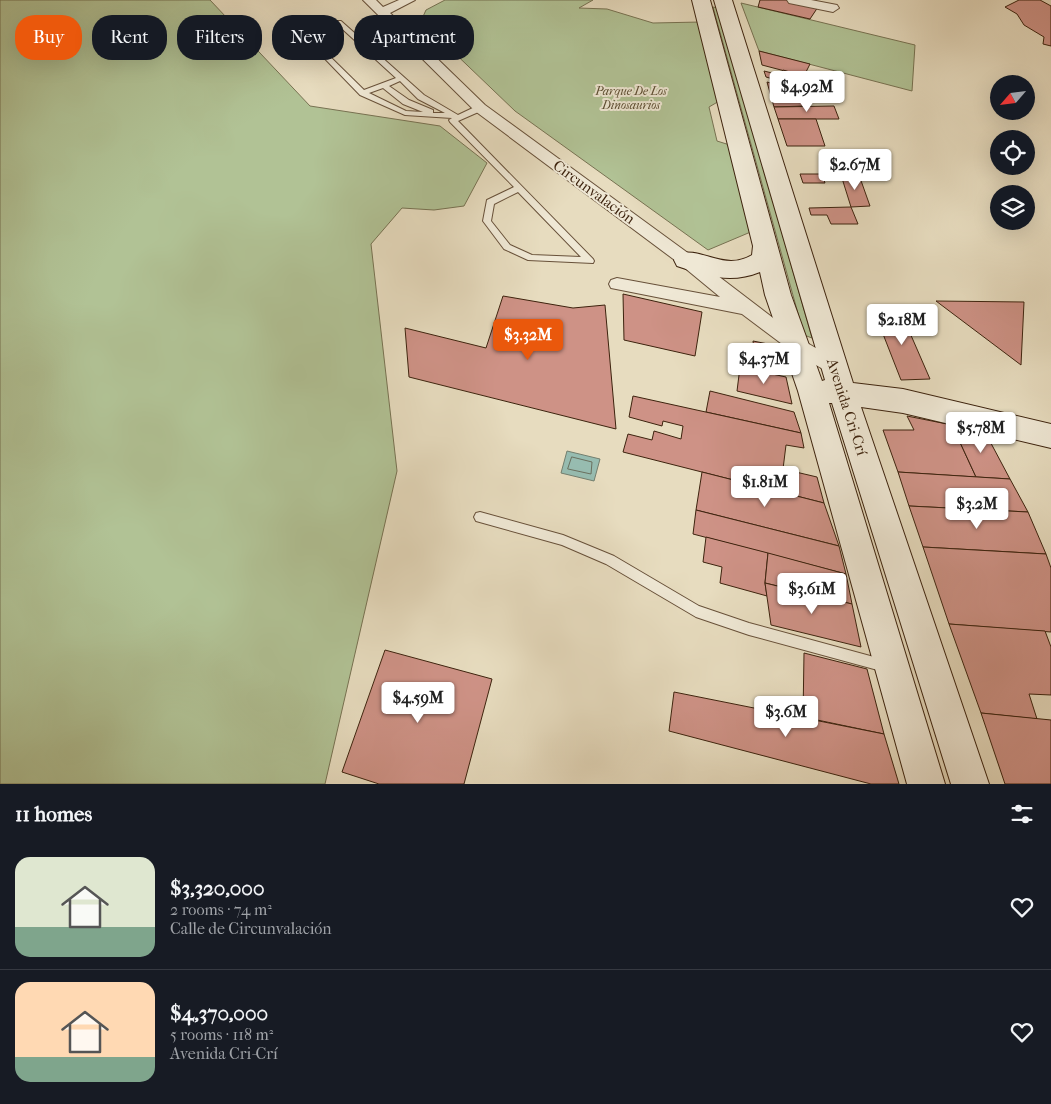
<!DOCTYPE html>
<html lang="en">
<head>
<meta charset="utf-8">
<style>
  body { margin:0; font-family:"IM FELL French Canon",serif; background:#20242c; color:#f1f3f6; height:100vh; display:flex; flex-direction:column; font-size:19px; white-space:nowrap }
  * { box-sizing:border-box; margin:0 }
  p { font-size:16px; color:#9ea1a6 }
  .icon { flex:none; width:28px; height:28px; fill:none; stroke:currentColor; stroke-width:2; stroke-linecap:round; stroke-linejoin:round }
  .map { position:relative; height:784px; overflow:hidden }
  .panel { display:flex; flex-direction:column; background:#171b24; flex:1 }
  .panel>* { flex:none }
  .guide { position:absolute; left:15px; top:15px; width:500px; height:45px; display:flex; gap:10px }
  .needle { width:32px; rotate:242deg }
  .tools { position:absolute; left:990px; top:75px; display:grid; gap:10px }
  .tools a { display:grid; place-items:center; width:45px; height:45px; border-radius:50%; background:#171b24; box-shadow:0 5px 20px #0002; font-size:25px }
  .price { position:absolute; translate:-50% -42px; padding:0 11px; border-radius:5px; background:#fff; color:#222; font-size:16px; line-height:32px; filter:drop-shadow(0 1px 2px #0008) }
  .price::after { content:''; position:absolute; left:50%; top:30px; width:15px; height:11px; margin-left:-8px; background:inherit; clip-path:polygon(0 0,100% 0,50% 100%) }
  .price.selected { background:#ea580c; color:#fff }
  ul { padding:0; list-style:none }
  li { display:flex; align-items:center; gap:15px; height:125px; padding:0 15px }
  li+li { border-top:1px solid #363941 }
  li span { display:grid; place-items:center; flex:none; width:140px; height:100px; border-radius:15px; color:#555 }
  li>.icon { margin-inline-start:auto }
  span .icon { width:60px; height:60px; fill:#fffc; stroke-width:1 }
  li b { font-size:21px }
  h2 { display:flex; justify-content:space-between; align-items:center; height:60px; padding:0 15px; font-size:21px }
  .chip { padding:0 18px; border-radius:20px; background:#171b24; box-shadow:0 5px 20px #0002; font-size:18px; line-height:45px }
  .chip.selected { background:#ea580c; color:#fff }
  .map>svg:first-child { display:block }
  .green { fill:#b1c295; stroke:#777252 }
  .water { fill:#97bcb0; stroke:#737f6f }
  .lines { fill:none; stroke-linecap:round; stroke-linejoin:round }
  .shore { stroke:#6a705f; stroke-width:1 }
  .building { fill:#ce9286; stroke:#3d230e }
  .lane-casing { stroke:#68513a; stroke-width:2 }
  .street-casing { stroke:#68513a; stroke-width:2 }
  .secondary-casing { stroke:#3d230e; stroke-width:2 }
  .lane { fill:#efe8d5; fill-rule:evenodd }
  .street { fill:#efe8d5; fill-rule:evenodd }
  .secondary { fill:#efe8d5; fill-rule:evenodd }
  .labels { text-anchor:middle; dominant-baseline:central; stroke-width:4; stroke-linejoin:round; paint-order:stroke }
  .far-park-label { font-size:12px; font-style:italic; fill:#5a4b30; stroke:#efe8d5 }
  .street-label { font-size:15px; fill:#3d230e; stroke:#efe8d5 }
</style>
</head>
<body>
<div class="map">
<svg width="1051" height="784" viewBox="0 0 1051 784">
  <rect width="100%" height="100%" fill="#e7dcbf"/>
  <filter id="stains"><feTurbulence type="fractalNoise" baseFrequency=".004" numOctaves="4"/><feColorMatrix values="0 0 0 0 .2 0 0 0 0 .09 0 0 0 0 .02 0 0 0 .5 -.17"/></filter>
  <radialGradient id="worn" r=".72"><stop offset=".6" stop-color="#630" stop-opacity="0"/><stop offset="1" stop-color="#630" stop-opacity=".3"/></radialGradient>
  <!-- green -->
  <g class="green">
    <path d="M0,0H210L310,106L440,126L487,163L464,206L434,210L402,208L371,244L397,471L325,784H0Z"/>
    <path d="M445,0H593L579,8L607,9L653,23L701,22L721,100L709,107L717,141L733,146L753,231L708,250L515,111L421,21L426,10Z"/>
    <path d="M741,3L915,45L912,91L759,51Z"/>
    <path d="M713,7L718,8L812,338L804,335Z"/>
  </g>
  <!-- water -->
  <path class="water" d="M567,451L600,459L594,481L561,473Z"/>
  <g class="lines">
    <!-- shore -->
    <path class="shore" d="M572,457L592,462L591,474L568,469Z"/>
  </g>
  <!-- building -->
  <g class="building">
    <path d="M760,0H786L818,7L810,19L758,7Z"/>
    <path d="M1019,0H1040L1051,6V46L1043,44L1044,37L1024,25L1017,14L1005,7Z"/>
    <path d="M759,51L810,64L804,76L762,65Z"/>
    <path d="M783,70L804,76L808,77L802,87L766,77L764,71L780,75Z"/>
    <path d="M767,82L799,91L804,106L774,107Z"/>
    <path d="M834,106L839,119H778L774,107Z"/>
    <path d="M778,119H816L825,146H787Z"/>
    <path d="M800,174H822L825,183H803Z"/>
    <path d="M841,175H859L870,206L851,207Z"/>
    <path d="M851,207L858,224H831L827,215H811L809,208Z"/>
    <path d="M623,294L702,312L695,356L624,340Z"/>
    <path d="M503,296L573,308L605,305L616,429L409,377L405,328L486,348Z"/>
    <path d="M936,301L1024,302L1021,365Z"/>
    <path d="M900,310L930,379L901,380L874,311Z"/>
    <path d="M753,341L773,345L775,362L755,358Z"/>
    <path d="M740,367L786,377L792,404L737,391Z"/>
    <path d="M710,391L794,412L801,433L706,412Z"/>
    <path d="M633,396L801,433L804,448L786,445L783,469L817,477L824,503L623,452L628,434L652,440L654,431L681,439L683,426L663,421L662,426L629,417Z"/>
    <path d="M907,416L952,425L976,477L898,472L883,430H914Z"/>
    <path d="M952,425L985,432L1010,479L976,477Z"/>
    <path d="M702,472L824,503L839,546L696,510Z"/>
    <path d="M898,472L1010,479L1028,512L909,506Z"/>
    <path d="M909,506L1028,512L1046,554L923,547Z"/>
    <path d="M696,510L839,546L846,574L693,534Z"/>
    <path d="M706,537L768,553L765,583L767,596L720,583L722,567L703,562Z"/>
    <path d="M923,547L1046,554L1051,568V632L949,624Z"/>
    <path d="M768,553L846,574L852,604L765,583Z"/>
    <path d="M765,583L852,604L861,647L771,625Z"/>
    <path d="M949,624L1045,631L1051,647V695L1029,694L1037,719L981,713Z"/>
    <path d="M385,650L492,679L464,784H379L342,772Z"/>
    <path d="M804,653L867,669L884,734L803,717Z"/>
    <path d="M674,692L884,734L899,784H871L669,731Z"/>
    <path d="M981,713L1051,720V784H1005Z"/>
  </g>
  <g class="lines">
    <!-- lane casing -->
    <g class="lane-casing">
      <g id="lane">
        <path d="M337,21H341L424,95L458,115L477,106H483V110L458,121L593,259L594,261L593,263L528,260L504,249L483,221L487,200L514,187L450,122L449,120L452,118L405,115L360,95L301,34ZM338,25L396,78L364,90L308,35ZM400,81L418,99L445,113H433V110L409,100L389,86ZM383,88L403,104L423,112L406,111L369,93ZM518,192L581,257L532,255L510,245L491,221L494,204Z"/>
        <path d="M480,512L563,535L614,556L699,606L749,623L885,660L889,662L891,666L889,670L885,672L749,635L696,617L606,564L562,545L476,521L474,517L476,513Z"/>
      </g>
    </g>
    <!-- street casing -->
    <g class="street-casing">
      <g id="street">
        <path d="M363,0H376L383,7L399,0H415L390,13L485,105L692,256L802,340L840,362L843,367L840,372L834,375L828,372L790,350L742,314L611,288L609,284L611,280L617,278L720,297L680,264L475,111Z"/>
        <path d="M787,0H811L837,5L839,8L833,12L789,3Z"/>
      </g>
    </g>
    <!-- secondary casing -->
    <g class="secondary-casing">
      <path id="secondary" d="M692,0H710L791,295L822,381L825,380L714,0H732L853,383L903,389L1051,424V448L903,413L861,407L989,784H951L832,403H829L945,784H907L798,391L765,295L760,272C731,284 706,276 677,266L674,260L677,254C702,246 723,272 752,255L753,246Z"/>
    </g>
    <!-- lane -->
    <use href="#lane" class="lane"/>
    <!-- street -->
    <use href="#street" class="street"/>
    <!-- secondary -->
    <use href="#secondary" class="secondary"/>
  </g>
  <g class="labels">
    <!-- far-park labels -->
    <g class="far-park-label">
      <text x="631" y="91">Parque De Los<tspan x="631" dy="14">Dinosaurios</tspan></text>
    </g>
    <!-- street labels -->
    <g class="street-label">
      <text transform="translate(594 192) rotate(36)">Circunvalación</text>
      <text transform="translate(847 407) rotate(72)">Avenida Cri-Crí</text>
    </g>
  </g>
  <rect width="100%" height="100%" filter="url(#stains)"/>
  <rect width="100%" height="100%" fill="url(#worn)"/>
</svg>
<div class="tools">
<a><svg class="needle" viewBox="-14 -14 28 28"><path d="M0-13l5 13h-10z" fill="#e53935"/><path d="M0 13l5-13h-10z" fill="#9ea1a6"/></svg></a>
<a><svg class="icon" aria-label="locate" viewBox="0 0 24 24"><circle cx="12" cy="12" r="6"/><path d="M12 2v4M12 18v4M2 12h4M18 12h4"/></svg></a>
<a><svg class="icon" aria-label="layers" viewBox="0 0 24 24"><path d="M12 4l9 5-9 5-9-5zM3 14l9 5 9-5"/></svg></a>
</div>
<b class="price" style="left:807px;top:113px">$4.92M</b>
<b class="price" style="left:855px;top:191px">$2.67M</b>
<b class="price" style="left:902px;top:346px">$2.18M</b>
<b class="price selected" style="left:528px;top:361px">$3.32M</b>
<b class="price" style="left:764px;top:385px">$4.37M</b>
<b class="price" style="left:981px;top:454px">$5.78M</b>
<b class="price" style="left:765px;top:508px">$1.81M</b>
<b class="price" style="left:977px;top:530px">$3.2M</b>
<b class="price" style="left:812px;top:615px">$3.61M</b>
<b class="price" style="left:418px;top:724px">$4.59M</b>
<b class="price" style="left:786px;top:738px">$3.6M</b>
<div class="guide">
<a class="chip selected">Buy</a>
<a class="chip">Rent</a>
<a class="chip">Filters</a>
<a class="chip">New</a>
<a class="chip">Apartment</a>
</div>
</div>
<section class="panel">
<h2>11 homes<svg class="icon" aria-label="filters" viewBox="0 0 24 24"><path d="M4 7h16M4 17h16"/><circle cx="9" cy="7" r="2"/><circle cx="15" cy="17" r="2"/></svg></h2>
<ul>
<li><span style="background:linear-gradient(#dfe7d0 70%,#7fa58c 0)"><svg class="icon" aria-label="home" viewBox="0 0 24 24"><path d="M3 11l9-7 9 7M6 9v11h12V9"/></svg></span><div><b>$3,320,000</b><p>2 rooms · 74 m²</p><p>Calle de Circunvalación</p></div><svg class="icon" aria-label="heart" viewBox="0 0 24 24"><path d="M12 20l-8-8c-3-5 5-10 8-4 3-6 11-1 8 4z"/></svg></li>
<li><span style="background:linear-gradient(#ffd9b3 75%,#7fa58c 0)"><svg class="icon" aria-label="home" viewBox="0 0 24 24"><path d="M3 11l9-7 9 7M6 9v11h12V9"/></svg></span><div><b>$4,370,000</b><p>5 rooms · 118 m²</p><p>Avenida Cri-Crí</p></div><svg class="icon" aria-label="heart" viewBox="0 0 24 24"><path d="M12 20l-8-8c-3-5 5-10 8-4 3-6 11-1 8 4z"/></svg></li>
</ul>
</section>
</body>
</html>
